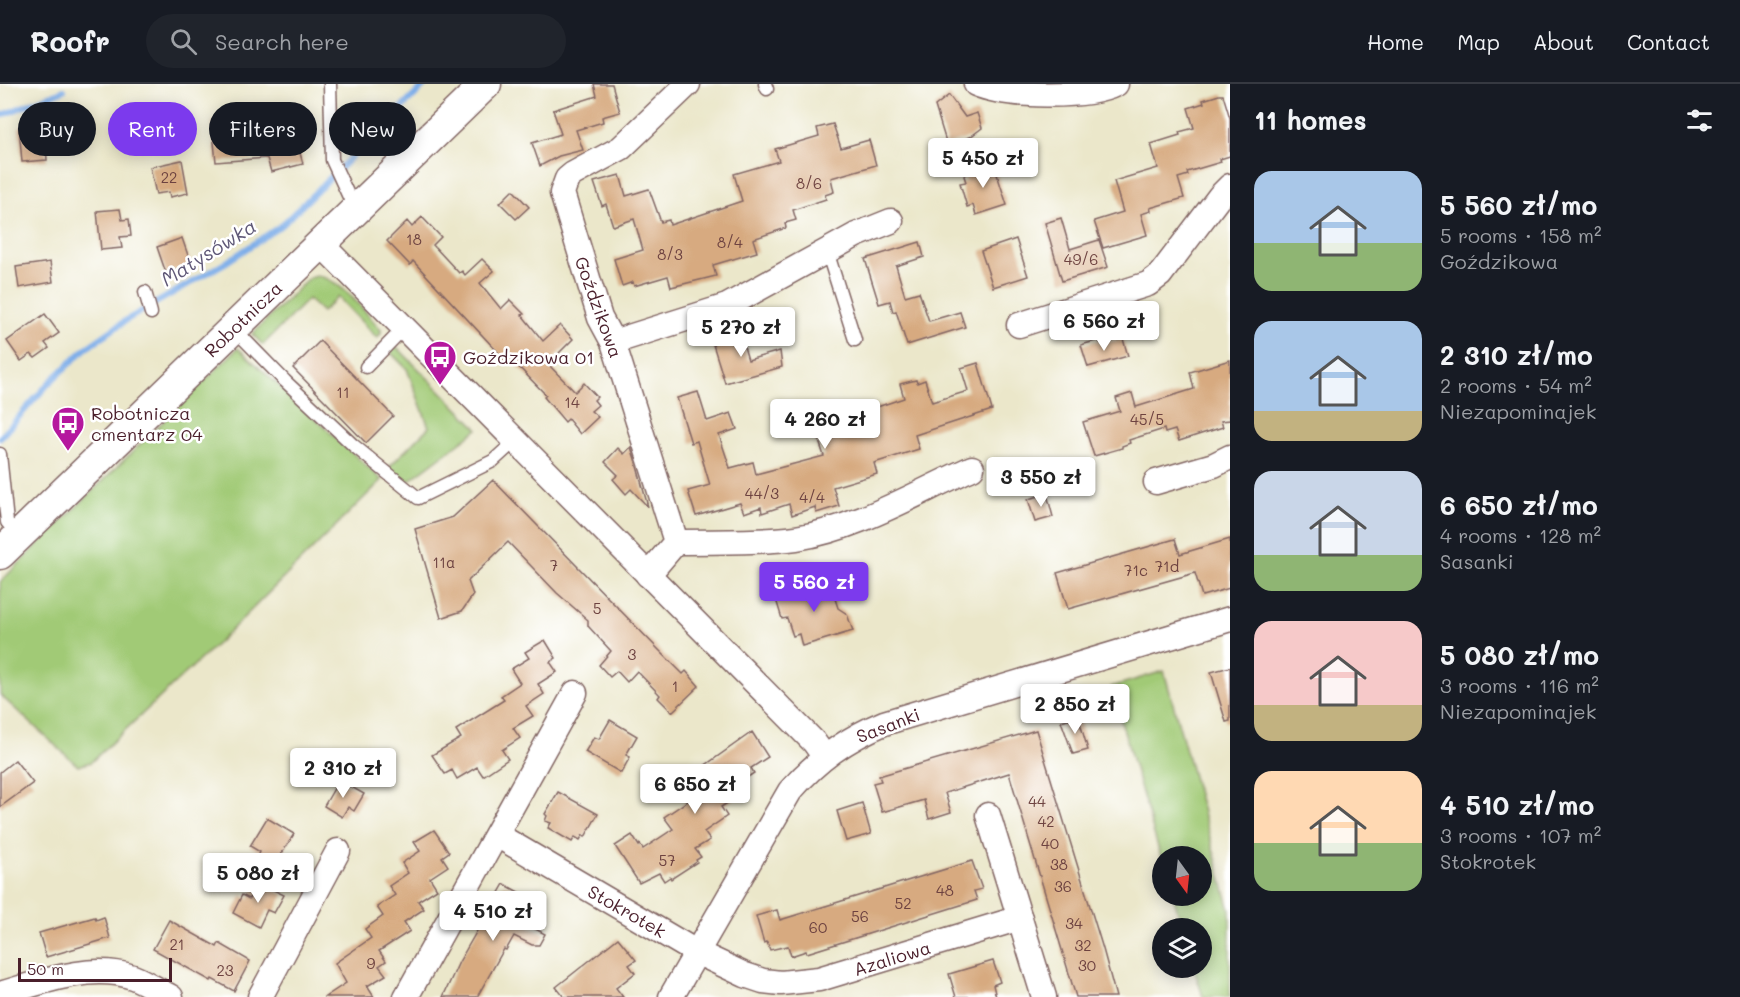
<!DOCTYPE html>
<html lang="en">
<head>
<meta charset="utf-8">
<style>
  body { margin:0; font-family:Mali,sans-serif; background:#20242c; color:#f1f3f6; height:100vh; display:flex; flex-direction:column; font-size:22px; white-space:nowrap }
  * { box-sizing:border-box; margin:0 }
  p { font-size:20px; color:#9ea1a6 }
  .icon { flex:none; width:33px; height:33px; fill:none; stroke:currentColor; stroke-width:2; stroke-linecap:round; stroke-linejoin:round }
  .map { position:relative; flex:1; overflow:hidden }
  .side { display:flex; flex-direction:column; background:#171b24; width:510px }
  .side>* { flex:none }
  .banner { position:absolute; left:18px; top:18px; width:570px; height:54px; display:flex; gap:12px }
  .needle { width:39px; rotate:165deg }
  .tools { position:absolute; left:1152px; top:762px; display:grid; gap:12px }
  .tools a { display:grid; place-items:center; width:60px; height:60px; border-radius:50%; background:#171b24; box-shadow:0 3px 15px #0003; font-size:30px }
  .scale { position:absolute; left:18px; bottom:15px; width:154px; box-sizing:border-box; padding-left:6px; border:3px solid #4a1f2b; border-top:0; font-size:16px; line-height:21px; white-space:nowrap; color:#4a1f2b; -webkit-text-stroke:4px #fff; paint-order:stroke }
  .price { position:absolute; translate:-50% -51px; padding:0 14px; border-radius:6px; background:#fff; color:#222; font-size:20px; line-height:39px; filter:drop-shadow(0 2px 3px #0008) }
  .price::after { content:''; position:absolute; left:50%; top:36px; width:18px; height:14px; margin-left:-9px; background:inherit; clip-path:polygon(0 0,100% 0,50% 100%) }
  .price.active { background:#7c3aed; color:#fff }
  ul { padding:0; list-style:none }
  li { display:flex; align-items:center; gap:18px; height:150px; padding:0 24px }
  li span { display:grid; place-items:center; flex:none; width:168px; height:120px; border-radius:18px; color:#555 }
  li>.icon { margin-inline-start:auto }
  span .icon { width:72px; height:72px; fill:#fffc; stroke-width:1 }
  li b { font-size:26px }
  h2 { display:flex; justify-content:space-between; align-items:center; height:72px; padding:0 24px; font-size:26px }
  .tag { padding:0 21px; border-radius:27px; background:#171b24; box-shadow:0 3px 15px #0003; font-size:21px; line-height:54px }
  .tag.active { background:#7c3aed; color:#fff }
  header { display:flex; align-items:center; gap:36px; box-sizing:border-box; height:84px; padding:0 30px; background:#171b24; border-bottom:2px solid #363941 }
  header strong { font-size:28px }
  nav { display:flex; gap:33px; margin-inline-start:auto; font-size:21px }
  .search { width:420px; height:54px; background:#20242c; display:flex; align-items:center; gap:15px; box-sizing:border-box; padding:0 21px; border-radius:33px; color:#9ea1a6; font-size:22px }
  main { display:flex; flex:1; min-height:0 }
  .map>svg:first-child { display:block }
  .green { fill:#a1ca76; stroke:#767450; stroke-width:1.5 }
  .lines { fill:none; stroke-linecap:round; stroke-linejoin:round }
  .stream { stroke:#7eaee9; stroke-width:6 }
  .building { fill:#d7aa80 }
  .service-casing { stroke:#826563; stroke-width:15 }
  .minor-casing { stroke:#826563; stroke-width:27 }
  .tertiary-casing { stroke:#826563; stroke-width:33 }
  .service { stroke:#fff; stroke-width:12 }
  .minor { stroke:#fff; stroke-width:24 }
  .tertiary { stroke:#fff; stroke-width:30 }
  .labels { text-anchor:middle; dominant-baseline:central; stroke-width:5; stroke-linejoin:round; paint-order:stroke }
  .number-label { font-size:15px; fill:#6d4240 }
  .street-label { font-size:18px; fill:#4a1f2b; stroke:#fff }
  .poi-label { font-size:18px; fill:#4a1f2b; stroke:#fff; text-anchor:start }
  .water-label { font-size:20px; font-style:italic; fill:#5f5877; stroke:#fff }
</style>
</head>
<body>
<header>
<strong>Roofr</strong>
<div class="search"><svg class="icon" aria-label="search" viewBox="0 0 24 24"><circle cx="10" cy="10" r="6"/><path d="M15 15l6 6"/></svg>Search here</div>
<nav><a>Home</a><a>Map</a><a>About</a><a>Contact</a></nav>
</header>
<main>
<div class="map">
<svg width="1230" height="913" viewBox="0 0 1230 913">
  <rect width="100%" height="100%" fill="#fff"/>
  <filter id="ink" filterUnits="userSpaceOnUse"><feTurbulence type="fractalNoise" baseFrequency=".0167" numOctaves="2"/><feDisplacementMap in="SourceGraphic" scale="12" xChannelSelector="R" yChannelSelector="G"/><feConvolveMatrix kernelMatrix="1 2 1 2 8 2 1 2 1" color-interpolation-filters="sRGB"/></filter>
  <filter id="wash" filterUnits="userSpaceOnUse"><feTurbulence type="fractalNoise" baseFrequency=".008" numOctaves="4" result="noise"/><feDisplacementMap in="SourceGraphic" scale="24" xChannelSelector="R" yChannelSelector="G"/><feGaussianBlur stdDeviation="1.35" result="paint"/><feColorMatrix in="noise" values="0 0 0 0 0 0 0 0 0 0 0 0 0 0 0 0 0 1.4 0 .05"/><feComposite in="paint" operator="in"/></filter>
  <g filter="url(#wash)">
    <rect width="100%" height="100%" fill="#ebe7ca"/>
    <!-- green -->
    <g class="green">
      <path d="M317,192C340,194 366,229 381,246V249L377,254L338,213L322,228L308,215L263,261L252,250L309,194Z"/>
      <path d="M395,263L399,265L478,345L403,401L387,385L429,343L407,285L390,268Z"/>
      <path d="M238,264L382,396L221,556L91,678L78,682L0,611V498Z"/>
      <path d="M1164,587L1230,826V913H1203L1194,884H1202V844H1183L1173,812H1202V772H1162V777L1111,603Z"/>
    </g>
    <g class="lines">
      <!-- stream -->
      <g class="stream">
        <path d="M0,32L64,6"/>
        <path d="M0,354L49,299L85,265L128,235L225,179L282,141L426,0"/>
      </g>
    </g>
    <g id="blocks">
      <!-- building -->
      <g class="building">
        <path d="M594,0H612L620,28L602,33L603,38L576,46L583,66L559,72L540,82L532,59L561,50L553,26L597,12Z"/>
        <path d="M949,11L965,33L977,29L982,44L970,53L947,61L935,22Z"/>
        <path d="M1219,11H1223L1230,34V72L1220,75L1221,78L1187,88L1188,91L1178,94L1184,114L1150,124L1151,127L1141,130L1147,151L1103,164L1094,137L1123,128L1114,97L1158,84L1151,60L1180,51L1179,48L1194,44L1188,24L1204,19L1203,16Z"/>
        <path d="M238,36L240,53H248V56L293,43L303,80L271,88L267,74L216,78L212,38Z"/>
        <path d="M56,40L58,60L46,62L47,76L22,78L19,43Z"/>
        <path d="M833,40L841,64L869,56L876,81L831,94L834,108L825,111L826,115L793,126L796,136L785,139L786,144L753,155L757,168L713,181L716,192L671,203L668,192L634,202L633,198L622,202L614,175L643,166L634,135L613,142L606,120L602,122L594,98L620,91L626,112L649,105L661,138L669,136L670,141L742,117L734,90L779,77L775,65L819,52L817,44Z"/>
        <path d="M182,76L188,109L170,113L169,108L156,110L150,83Z"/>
        <path d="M993,78L1007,121L976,131L973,121L967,123L960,99L966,98L964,92L975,84Z"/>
        <path d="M513,106L529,123L516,135L500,119Z"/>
        <path d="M120,125L122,136L129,135L131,152L120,153L122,164L101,166L97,127Z"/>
        <path d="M422,133L441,153L433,161L459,189L462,187L465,191L482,175L494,187L480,199L501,225L510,216L524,230L522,231L543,257L560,241L573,255L548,280L575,308L584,299L597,313L594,316L598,321L591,327L598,333L580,350L568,335L565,338L544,313L546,311L512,276L509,280L413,177L410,181L387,157L407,137L412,143Z"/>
        <path d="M1061,134L1070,165L1099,156L1108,183L1062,197L1045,139Z"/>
        <path d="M182,154L191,180L166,189L157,163Z"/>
        <path d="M1016,155L1028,192L993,203L981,167Z"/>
        <path d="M920,158L924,173L896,182L905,212L919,208L929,237L960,228L965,243L907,261L896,227L893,228L890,217L879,220L865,175Z"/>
        <path d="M50,178L53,198L19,204L16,183Z"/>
        <path d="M45,230L59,249L45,259L49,264L35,274L31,270L21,277L7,257Z"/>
        <path d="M739,246L748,276L780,267L782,283L725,299L711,254Z"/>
        <path d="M1123,255L1128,272L1088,283L1081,261L1099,256L1100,259Z"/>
        <path d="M320,257L393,332L366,359L293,284Z"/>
        <path d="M1230,276V336L1221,337L1223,343L1179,357L1175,346L1165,349L1164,345L1129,356L1130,359L1122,362V364L1094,372L1083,338L1120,327L1116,314L1132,309L1136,323L1194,305L1190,288Z"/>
        <path d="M978,279L992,326L915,351L919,365L874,379L877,390L833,403L839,422L816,429L815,423L792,431L789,420L762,429L761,423L744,429L740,419L696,432L688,407L710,401L697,357L691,359L677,314L698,308L707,337L731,329L737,345L719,351L730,384L753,378L756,390L824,372L818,354L862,341L859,329L904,314L900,300L916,296L917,299L925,296L932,318L968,307L961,284Z"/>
        <path d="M631,363L635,375L648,423L631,405L626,410L613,395L618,391L605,378L618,364L624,370Z"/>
        <path d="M493,396L659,566L683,590L686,587L699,602L672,628L658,614L660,611L637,587L627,598L617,587L610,593L599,581L611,567L588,542V536L557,509L508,458L468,497L473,511L462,527L441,534L415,445L453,433Z"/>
        <path d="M1047,410L1053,433L1035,438L1028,415Z"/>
        <path d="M1175,455L1180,470L1230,455V504L1202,512L1195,489L1068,525L1057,489Z"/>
        <path d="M829,496L838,524L847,530L853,547L802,562L799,550L793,552L787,534L782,535L775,512Z"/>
        <path d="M545,556L556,574L550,578L557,588L538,600L544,610L526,622L533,632L513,644L520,654L502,666L508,675L483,692L477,683L457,695L452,686L445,690L432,671L461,654L456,646L504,616L501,612L520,599L511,585L529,574L525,568Z"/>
        <path d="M1230,583V637L1226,638L1211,588Z"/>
        <path d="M1078,632L1088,666L1073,670L1061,637Z"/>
        <path d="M610,636L637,652L626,671L630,673L621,689L585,668L594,653L599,655Z"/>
        <path d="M1036,646L1103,865L1116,913H1076L1009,689L945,709L951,728L929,735L924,716L882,728L873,699L881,697L879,692Z"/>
        <path d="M752,648L768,673L751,684L754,689L734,702L739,709L734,712L735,714L721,723L727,732L704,748L710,756L695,765L701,773L696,776L697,778L671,795L670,793L664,797L659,789L639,799L615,762L632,751L639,762L640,760L643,765L673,745L664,733L701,708L690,692Z"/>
        <path d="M15,676L33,699L0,723V688Z"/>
        <path d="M339,696L364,710L354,727L348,723L342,733L324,722Z"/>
        <path d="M558,708L598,730L585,753L583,751L580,756L575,753L572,758L548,744L551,739L545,737L547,732L545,730Z"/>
        <path d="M862,719L871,750L846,757L837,727Z"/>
        <path d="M267,734L294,750L274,782L258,772L260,768L250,762Z"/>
        <path d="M434,746L449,768L442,773L448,782L430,794L437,805L418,817L424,825L404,838L410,847L379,867L386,877L379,882L386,891L367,902L374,913H325L346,899L335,879L371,854L365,845L383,832L377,823L395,811L389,802L408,789L402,779L420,767L414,758Z"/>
        <path d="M972,777L982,805L974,807L977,816L807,869L806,867L791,872L788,862L770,866L767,858L764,859L756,832L777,826L780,836Z"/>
        <path d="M257,798L284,811L274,829L267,826L259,843L233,829L242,811L249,815Z"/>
        <path d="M504,800L535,817L524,839L545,850L539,861H532L514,852L506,866L504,865L477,913H443L459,878Z"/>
        <path d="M95,833L96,836L104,833L110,854L46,873L39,849Z"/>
        <path d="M169,836L217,863L219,859L250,877L234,907L212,895L211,897L153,865Z"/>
        <path d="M618,854L636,876L629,881L635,889L616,904L623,913H564L556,903Z"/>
        <path d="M993,877L1000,898L993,901L996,913H956L949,890Z"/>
      </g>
    </g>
  </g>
  <g filter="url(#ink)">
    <use href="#blocks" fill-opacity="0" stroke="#826563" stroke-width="1.5"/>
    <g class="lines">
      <!-- service casing -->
      <g class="service-casing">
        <g id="service">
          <path d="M330,0L332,76L355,126"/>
          <path d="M765,0L767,5"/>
          <path d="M827,167L855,256"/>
          <path d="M145,208L151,229"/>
          <path d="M234,245L285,297L353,361L418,414L493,377L515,357"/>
          <path d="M366,283L404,244"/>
          <path d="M0,370L7,438L18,452"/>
        </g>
      </g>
      <!-- minor casing -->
      <g class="minor-casing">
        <g id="minor">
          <path d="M976,0C1006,13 1087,15 1116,0"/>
          <path d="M321,160L814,658L824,672"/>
          <path d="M1019,241L1148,200L1160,191L1220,112L1230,102"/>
          <path d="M613,258L727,222L856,151L891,137"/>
          <path d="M1156,398L1214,381L1230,373"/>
          <path d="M676,458C716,457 757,459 796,454C857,445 916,409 972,384"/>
          <path d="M648,491L676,458L613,258L600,234L562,109L567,95L573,90L621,64L688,0"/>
          <path d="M988,731L1044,913"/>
          <path d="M497,751L696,868L745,891L763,897L781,899L819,895L1020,834"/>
          <path d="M0,910C42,898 90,879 133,893C146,898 159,907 171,913"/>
          <path d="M260,913L338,767"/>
          <path d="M406,913L575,609"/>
          <path d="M671,913L790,707C817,676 846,655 884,639L1230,535"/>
        </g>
      </g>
      <!-- tertiary casing -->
      <g class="tertiary-casing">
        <path id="tertiary" d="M0,470L486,0"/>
      </g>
      <!-- service -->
      <use href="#service" class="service"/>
      <!-- minor -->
      <use href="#minor" class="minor"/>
      <!-- tertiary -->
      <use href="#tertiary" class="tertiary"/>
    </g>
  </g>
  <!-- icons -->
  <defs>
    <g id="bus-pin" transform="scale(1.725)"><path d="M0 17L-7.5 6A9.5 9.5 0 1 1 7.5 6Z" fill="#b5179e" stroke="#fff"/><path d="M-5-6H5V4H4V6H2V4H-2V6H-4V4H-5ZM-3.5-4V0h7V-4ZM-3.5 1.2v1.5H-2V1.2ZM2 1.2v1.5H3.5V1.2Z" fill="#fff"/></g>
  </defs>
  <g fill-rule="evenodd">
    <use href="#bus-pin" x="440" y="273"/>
    <use href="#bus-pin" x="68" y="339"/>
  </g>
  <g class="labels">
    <!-- number labels -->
    <g class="number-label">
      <text x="169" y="93">22</text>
      <text x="809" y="99">8/6</text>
      <text x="414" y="155">18</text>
      <text x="730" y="158">8/4</text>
      <text x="670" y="170">8/3</text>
      <text x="1081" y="175">49/6</text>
      <text x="343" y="308">11</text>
      <text x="572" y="318">14</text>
      <text x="1147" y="335">45/5</text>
      <text x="762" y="409">44/3</text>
      <text x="812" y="413">4/4</text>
      <text x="444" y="478">11a</text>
      <text x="554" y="481">7</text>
      <text x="1167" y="482">71d</text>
      <text x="1136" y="486">71c</text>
      <text x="597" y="524">5</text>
      <text x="632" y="570">3</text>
      <text x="675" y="602">1</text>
      <text x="1037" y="717">44</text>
      <text x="1046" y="737">42</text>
      <text x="1050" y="759">40</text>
      <text x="667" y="776">57</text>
      <text x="1059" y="780">38</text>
      <text x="1063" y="802">36</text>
      <text x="945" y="806">48</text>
      <text x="903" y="819">52</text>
      <text x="860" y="832">56</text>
      <text x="1074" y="839">34</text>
      <text x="818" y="843">60</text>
      <text x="177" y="860">21</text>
      <text x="1083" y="861">32</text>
      <text x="371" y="879">9</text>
      <text x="1087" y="881">30</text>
      <text x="225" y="886">23</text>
    </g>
    <!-- street labels -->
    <g class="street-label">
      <text transform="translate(599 223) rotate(70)">Goździkowa</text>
      <text transform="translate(243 235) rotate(-44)">Robotnicza</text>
      <text transform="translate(888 641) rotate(-21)">Sasanki</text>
      <text transform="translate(627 827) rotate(30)">Stokrotek</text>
      <text transform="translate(892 874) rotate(-17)">Azaliowa</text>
    </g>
    <!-- poi labels -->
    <g class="poi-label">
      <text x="463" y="273">Goździkowa 01</text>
      <text x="91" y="329">Robotnicza<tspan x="91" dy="21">cmentarz 04</tspan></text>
    </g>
    <!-- water labels -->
    <g class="water-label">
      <text transform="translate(208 168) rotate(-32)">Matysówka</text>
    </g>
  </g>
</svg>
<div class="tools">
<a><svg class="needle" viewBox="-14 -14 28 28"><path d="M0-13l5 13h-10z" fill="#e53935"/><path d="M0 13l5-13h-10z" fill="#9ea1a6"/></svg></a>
<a><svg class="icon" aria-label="layers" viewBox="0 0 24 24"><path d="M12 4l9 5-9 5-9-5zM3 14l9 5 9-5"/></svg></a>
</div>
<div class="scale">50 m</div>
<b class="price" style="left:983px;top:105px">5 450 zł</b>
<b class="price" style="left:1104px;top:268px">6 560 zł</b>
<b class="price" style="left:741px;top:274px">5 270 zł</b>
<b class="price" style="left:825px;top:366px">4 260 zł</b>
<b class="price" style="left:1041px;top:424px">3 550 zł</b>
<b class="price active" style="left:814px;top:529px">5 560 zł</b>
<b class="price" style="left:1075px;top:651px">2 850 zł</b>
<b class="price" style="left:343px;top:715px">2 310 zł</b>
<b class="price" style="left:695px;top:731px">6 650 zł</b>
<b class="price" style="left:258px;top:820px">5 080 zł</b>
<b class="price" style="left:493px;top:858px">4 510 zł</b>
<div class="banner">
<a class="tag">Buy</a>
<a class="tag active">Rent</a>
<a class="tag">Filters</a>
<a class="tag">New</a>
</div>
</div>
<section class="side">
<h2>11 homes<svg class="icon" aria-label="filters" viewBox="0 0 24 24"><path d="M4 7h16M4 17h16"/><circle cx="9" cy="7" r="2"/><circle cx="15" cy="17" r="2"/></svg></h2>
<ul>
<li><span style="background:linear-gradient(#a9c7e8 60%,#8fb573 0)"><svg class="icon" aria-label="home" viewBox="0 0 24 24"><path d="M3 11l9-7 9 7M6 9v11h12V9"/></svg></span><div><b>5 560 zł/mo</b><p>5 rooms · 158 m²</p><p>Goździkowa</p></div></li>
<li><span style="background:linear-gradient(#a9c7e8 75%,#c2b280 0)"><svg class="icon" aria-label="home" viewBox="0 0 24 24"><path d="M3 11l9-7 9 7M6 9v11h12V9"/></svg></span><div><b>2 310 zł/mo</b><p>2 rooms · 54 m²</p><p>Niezapominajek</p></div></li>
<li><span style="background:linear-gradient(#c9d6e8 70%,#8fb573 0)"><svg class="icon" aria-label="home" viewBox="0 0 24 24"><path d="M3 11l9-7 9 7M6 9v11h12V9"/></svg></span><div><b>6 650 zł/mo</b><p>4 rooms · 128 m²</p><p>Sasanki</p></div></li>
<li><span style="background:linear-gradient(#f6c9c9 70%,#c2b280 0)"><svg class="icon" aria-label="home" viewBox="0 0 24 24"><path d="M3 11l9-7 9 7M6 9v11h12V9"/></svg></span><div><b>5 080 zł/mo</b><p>3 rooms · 116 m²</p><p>Niezapominajek</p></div></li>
<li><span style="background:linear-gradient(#ffd9b3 60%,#8fb573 0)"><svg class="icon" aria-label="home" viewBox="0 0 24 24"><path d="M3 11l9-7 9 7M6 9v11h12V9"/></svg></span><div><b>4 510 zł/mo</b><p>3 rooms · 107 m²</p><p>Stokrotek</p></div></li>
</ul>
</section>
</main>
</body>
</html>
